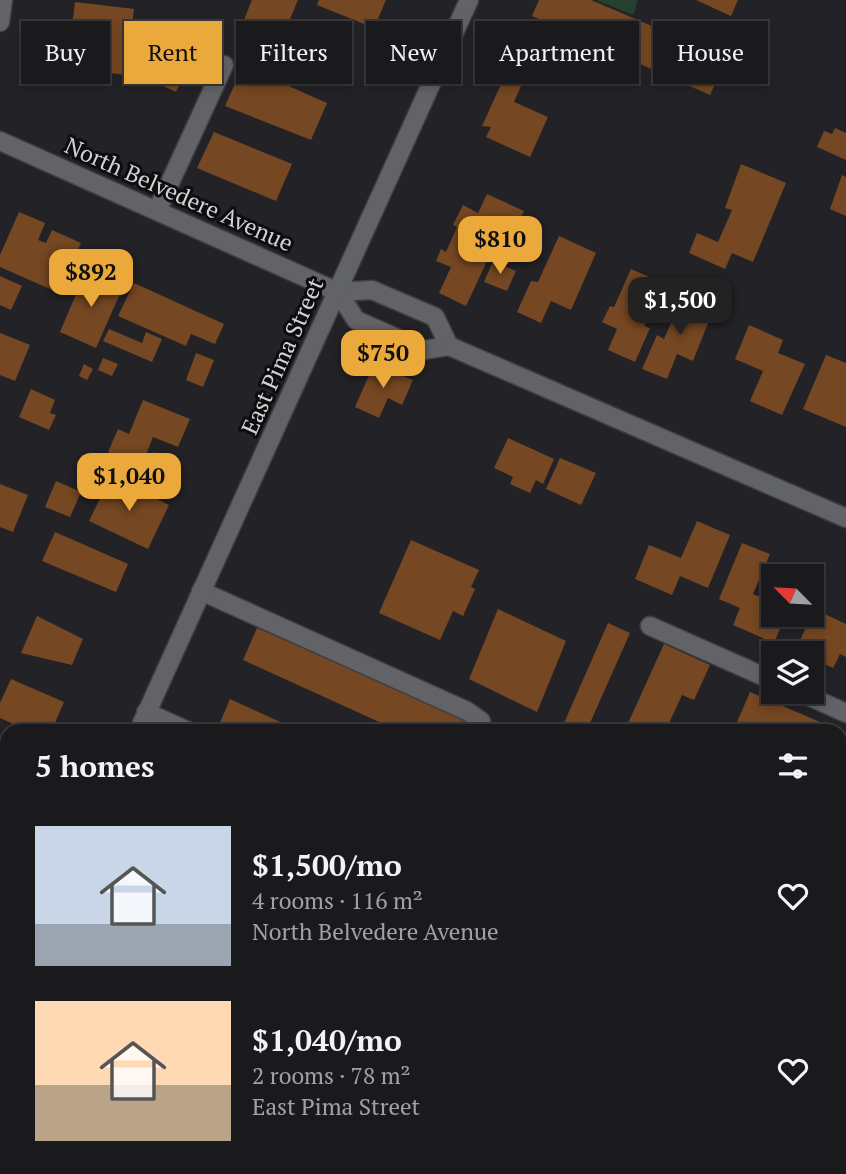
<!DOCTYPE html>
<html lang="en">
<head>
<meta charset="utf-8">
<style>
  body { margin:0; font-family:"PT Serif",serif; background:#27272a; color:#f1f3f6; height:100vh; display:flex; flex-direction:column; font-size:26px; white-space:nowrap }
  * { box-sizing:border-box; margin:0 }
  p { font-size:23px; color:#9fa1a4 }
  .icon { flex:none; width:38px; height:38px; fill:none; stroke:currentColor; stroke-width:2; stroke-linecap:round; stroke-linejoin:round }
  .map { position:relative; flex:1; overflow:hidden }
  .sheet { position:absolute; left:0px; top:724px; width:847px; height:450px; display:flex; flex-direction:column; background:#1a1a1d; border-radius:21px 21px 0 0; box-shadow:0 4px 10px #0003,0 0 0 2px #38383b }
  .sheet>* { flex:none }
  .banner { position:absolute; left:21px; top:21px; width:805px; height:63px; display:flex; gap:14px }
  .needle { width:46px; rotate:294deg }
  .tools { position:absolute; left:761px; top:564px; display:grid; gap:14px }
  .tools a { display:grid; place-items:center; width:63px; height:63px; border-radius:0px; background:#1a1a1d; box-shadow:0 4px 10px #0003,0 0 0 2px #38383b; font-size:35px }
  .price { position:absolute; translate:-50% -60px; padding:0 16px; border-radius:14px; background:#eca93b; color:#111; font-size:23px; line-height:46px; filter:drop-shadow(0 2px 4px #0008) }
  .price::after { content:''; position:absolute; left:50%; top:42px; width:21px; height:16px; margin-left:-10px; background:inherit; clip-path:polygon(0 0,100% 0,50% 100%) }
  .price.current { background:#222; color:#fff }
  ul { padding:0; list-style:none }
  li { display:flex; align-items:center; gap:21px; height:175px; padding:0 35px }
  li span { display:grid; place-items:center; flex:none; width:196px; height:140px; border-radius:0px; color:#555 }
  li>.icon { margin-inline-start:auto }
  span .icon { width:84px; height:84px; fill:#fffc; stroke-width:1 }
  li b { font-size:30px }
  h2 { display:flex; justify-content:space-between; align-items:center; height:84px; padding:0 35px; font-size:30px }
  .pill { padding:0 24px; border-radius:0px; background:#1a1a1d; box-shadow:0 4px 10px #0003,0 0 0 2px #38383b; font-size:24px; line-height:63px }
  .pill.current { background:#eca93b; color:#111 }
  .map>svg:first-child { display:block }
  .green { fill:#24412d }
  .building { fill:#754722 }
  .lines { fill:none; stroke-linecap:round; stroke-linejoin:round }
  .minor-casing { stroke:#3f3f43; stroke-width:21 }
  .minor { stroke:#626367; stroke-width:18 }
  .labels { text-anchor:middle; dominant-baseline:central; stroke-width:6; stroke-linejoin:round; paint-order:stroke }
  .street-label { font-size:23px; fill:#d1d2d4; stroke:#0c0d0e }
</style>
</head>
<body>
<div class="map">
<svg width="846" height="1174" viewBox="0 0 846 1174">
  <rect width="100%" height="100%" fill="#232327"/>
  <!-- green -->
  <path class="green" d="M596,0H638L633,15Z"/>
  <!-- building -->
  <g class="building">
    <path d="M252,0H298L285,31L292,34L287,47L318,61L308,85L239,55L247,35L239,32Z"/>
    <path d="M319,0H386L374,28L317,5Z"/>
    <path d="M539,0H591L727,58L710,95L532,16Z"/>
    <path d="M696,0H738L731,16Z"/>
    <path d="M75,2L134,9L126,75L67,68Z"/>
    <path d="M163,35L196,49L176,92L132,71L144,43L156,48Z"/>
    <path d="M243,66L327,103L311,140L225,106Z"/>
    <path d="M507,71L524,79L514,102L548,117L530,157L486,137L491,127L482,126Z"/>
    <path d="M835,128L846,133V160L817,147L824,131L832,134Z"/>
    <path d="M214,132L292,164L276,201L197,168Z"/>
    <path d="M741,164L786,183L753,262L732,253L725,269L689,253L697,233L718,242L732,210L725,208Z"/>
    <path d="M842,175L846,177V216L830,209Z"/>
    <path d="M487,194L524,211L513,234L496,226L482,256L488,259L466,306L439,293L451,267L436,261L441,249L446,252L457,227L453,225L463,205L478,213Z"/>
    <path d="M19,212L45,223L38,240L46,243L52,230L81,243L59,293L0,267V255Z"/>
    <path d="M559,236L596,253L571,310L551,301L541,323L517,312L531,281L538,282Z"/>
    <path d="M493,261L516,271L507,291L484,282Z"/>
    <path d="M631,269L663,283L644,326L650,328L635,362L608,350L617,329L602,322L610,306L614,307Z"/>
    <path d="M86,271L123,287L96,348L60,332Z"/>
    <path d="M0,276L22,286L11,310L0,305Z"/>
    <path d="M134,283L224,324L215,344L191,334L186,346L118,316Z"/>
    <path d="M683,295L714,308L693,361L677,354L667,379L642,369L657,335L664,339Z"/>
    <path d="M749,325L783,340L778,353L805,364L782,415L750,401L763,371L735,359Z"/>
    <path d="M109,329L142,343L146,332L162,339L152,362L103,341Z"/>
    <path d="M0,333L30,345L15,381L0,375Z"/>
    <path d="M196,353L214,360L203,387L186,380Z"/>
    <path d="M826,355L846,363V427L803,409Z"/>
    <path d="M103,358L118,364L112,376L98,370Z"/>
    <path d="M84,364L93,369L87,380L79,376Z"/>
    <path d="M374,364L413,380L402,405L388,398L379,418L355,407Z"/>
    <path d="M31,389L55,400L50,413L56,415L49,430L19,417Z"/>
    <path d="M143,400L190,419L178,447L153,437L146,455L152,457L154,452L172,460L166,476L108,452L118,429L129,434Z"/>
    <path d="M508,438L554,459L543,484L536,480L530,493L510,484L513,477L494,468Z"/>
    <path d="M560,458L596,473L581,505L546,489Z"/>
    <path d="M111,476L169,505L148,549L89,521Z"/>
    <path d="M56,481L81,492L70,517L45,507Z"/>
    <path d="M0,484L28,495L13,532L0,527Z"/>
    <path d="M697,521L730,535L708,588L680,576L672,595L635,579L649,545L681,558Z"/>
    <path d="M55,532L128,564L116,592L42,561Z"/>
    <path d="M411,540L479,570L471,587L475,589L463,616L453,611L440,640L379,613Z"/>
    <path d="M742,543L770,554L753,594L774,603V614H786L774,643L733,625L740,608L719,599Z"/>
    <path d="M498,609L566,641L537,712L469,679Z"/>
    <path d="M814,609L846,624V657L840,654L833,668L812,658V653L796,650Z"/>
    <path d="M37,616L83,639L72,665L21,653Z"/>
    <path d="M608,623L630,633L586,732H560Z"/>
    <path d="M257,628L471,721L467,732H401L243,660Z"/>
    <path d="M664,644L710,665L694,700L682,695L665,732H624Z"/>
    <path d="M11,679L64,702L51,732H31L0,718V703Z"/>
    <path d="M750,692L846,733V778L840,775V732H739L734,729Z"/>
    <path d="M230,699L302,732H216Z"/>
    <path d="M0,739L7,742V797L0,794Z"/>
    <path d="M840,808L846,811V859L840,856Z"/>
    <path d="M44,1167H91L88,1174H58Z"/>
    <path d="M109,1167H178L175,1174H107Z"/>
    <path d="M199,1167H208L211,1169L209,1174H196Z"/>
    <path d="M569,1167H614L611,1174H566Z"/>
    <path d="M624,1167H714L729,1174H621Z"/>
  </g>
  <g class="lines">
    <!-- minor casing -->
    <g class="minor-casing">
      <g id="minor">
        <path d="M0,22L3,0"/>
        <path d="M0,141L338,292"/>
        <path d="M157,211L224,65"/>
        <path d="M372,290L435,317L449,346L424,350L356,320L338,292Z"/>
        <path d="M449,346L846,518"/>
        <path d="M201,591L467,711L481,721"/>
        <path d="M650,626L774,681"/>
        <path d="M797,691L846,713"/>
        <path d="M146,712L190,732"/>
        <path d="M138,732L469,0"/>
        <path d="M0,992L7,995"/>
        <path d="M840,1016L846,1018"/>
        <path d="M0,1035L7,1019"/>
        <path d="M840,1053L846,1040"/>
        <path d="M392,1167L407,1174"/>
        <path d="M785,1174L788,1167"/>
      </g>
    </g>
    <!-- minor -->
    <use href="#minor" class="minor"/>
  </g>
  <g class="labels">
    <!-- street labels -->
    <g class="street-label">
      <text transform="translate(179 194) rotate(24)">North Belvedere Avenue</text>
      <text transform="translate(282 356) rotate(-66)">East Pima Street</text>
    </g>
  </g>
</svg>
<div class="tools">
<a><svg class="needle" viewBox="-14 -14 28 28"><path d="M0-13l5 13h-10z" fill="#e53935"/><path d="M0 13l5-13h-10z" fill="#9fa1a4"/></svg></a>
<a><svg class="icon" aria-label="layers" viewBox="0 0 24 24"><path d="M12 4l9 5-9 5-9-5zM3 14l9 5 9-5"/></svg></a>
</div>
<b class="price" style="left:500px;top:276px">$810</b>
<b class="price" style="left:91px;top:309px">$892</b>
<b class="price current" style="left:680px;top:337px">$1,500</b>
<b class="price" style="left:383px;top:390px">$750</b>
<b class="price" style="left:129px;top:513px">$1,040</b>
<div class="banner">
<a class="pill">Buy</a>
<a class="pill current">Rent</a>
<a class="pill">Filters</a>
<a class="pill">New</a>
<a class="pill">Apartment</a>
<a class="pill">House</a>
</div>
<section class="sheet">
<h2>5 homes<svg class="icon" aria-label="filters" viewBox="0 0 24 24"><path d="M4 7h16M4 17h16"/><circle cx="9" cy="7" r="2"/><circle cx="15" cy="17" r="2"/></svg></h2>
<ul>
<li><span style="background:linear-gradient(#c9d6e8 70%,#9aa5b1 0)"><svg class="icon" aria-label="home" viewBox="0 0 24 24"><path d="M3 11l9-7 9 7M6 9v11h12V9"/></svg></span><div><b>$1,500/mo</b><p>4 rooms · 116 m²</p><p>North Belvedere Avenue</p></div><svg class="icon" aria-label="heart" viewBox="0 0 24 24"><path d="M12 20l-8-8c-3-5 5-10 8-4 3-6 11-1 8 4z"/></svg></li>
<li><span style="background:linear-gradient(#ffd9b3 60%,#b9a48a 0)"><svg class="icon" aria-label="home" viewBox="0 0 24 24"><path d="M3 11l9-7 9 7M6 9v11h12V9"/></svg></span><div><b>$1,040/mo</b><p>2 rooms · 78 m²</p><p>East Pima Street</p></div><svg class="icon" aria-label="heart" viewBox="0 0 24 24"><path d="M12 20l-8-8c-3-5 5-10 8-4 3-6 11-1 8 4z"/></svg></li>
</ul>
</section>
</div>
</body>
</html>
